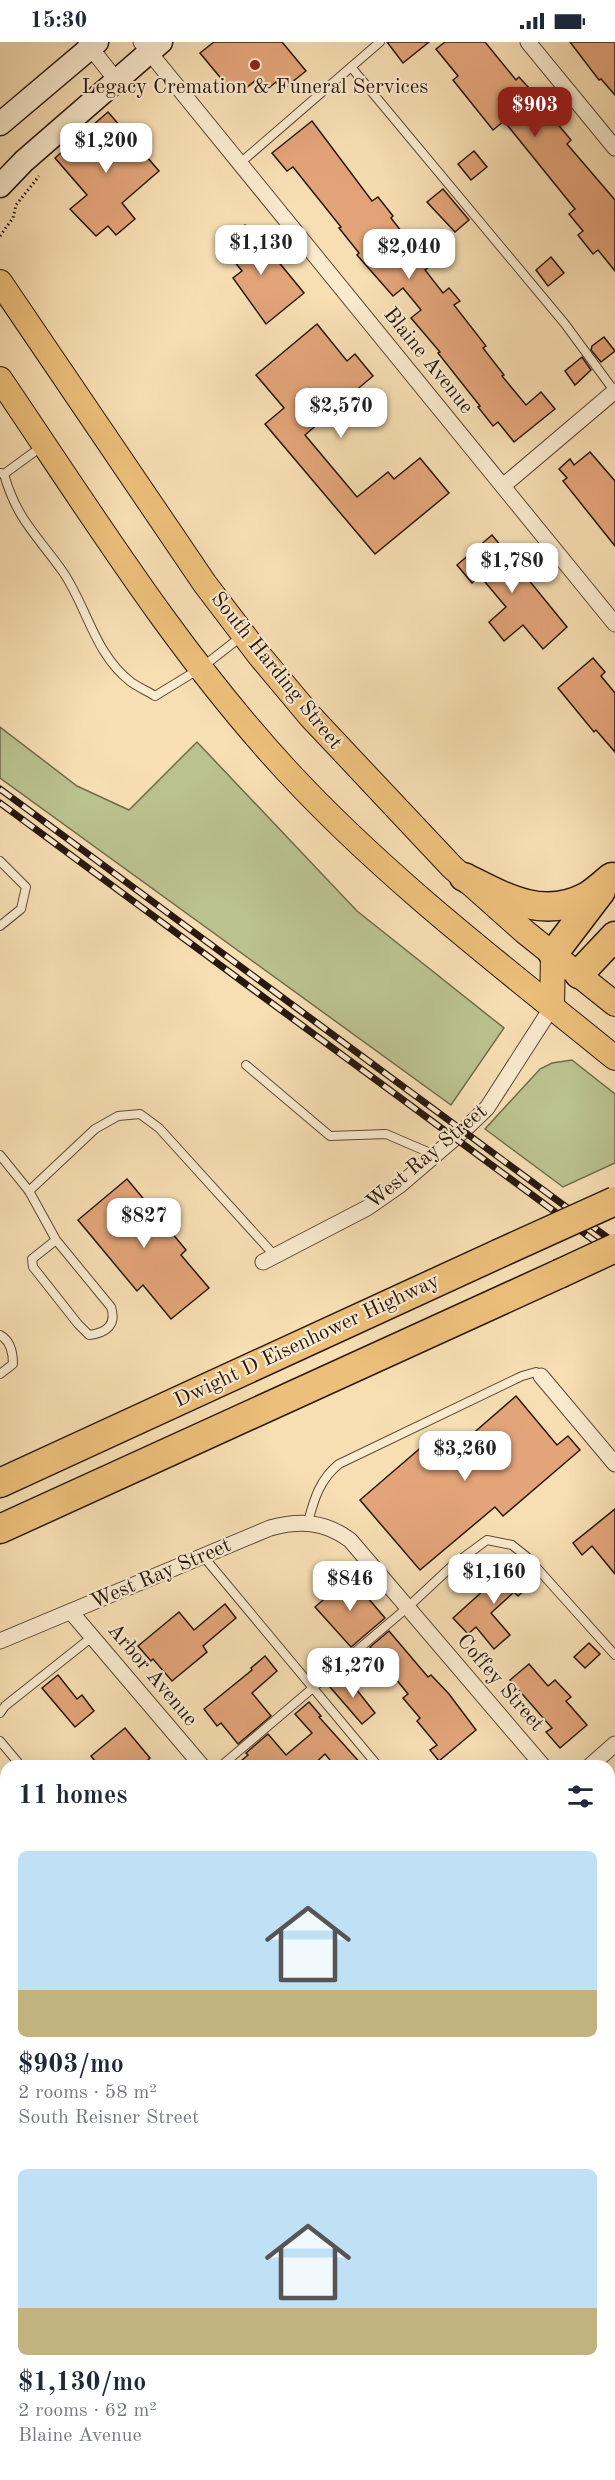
<!DOCTYPE html>
<html lang="en">
<head>
<meta charset="utf-8">
<style>
  body { margin:0; font-family:"Old Standard TT",serif; background:#f2f2f3; color:#1f2937; height:100vh; display:flex; flex-direction:column; font-size:22px; white-space:nowrap }
  * { box-sizing:border-box; margin:0 }
  p { font-size:20px; color:#747a83 }
  .icon { flex:none; width:33px; height:33px; fill:none; stroke:currentColor; stroke-width:2; stroke-linecap:round; stroke-linejoin:round }
  .map { position:relative; flex:1; overflow:hidden }
  .side { position:absolute; left:0px; top:1718px; width:615px; height:722px; display:flex; flex-direction:column; background:#fff; border-radius:18px 18px 0 0; box-shadow:0 6px 24px #0002 }
  .side>* { flex:none }
  .price { position:absolute; translate:-50% -51px; padding:0 14px; border-radius:12px; background:#fff; color:#222; font-size:20px; line-height:39px; filter:drop-shadow(0 2px 3px #0008) }
  .price::after { content:''; position:absolute; left:50%; top:36px; width:18px; height:14px; margin-left:-9px; background:inherit; clip-path:polygon(0 0,100% 0,50% 100%) }
  .price.selected { background:#8f2418; color:#fff }
  ul { padding:0; list-style:none }
  li { display:grid; align-content:center; gap:12px; height:318px; padding:0 18px }
  li span { display:grid; place-items:center; height:186px; border-radius:9px; color:#555 }
  li>.icon { margin-inline-start:auto }
  span .icon { width:108px; height:108px; fill:#fffc; stroke-width:1 }
  li b { font-size:26px }
  h2 { display:flex; justify-content:space-between; align-items:center; height:72px; padding:0 18px; font-size:26px }
  .status { display:flex; justify-content:space-between; align-items:center; height:42px; padding:0 30px; background:#fff; direction:ltr }
  .status svg { height:16px; fill:currentColor }
  .map>svg:first-child { display:block }
  .green { fill:#bac28e; stroke:#716c4e; stroke-width:1.5 }
  .building { fill:#e3a479; stroke:#28170f; stroke-width:1.5 }
  .lines { fill:none; stroke-linecap:round; stroke-linejoin:round }
  .lane-casing { stroke:#5c4938; stroke-width:10 }
  .street-casing { stroke:#5c4938; stroke-width:17 }
  .secondary-casing { stroke:#28170f; stroke-width:25 }
  .primary-casing { stroke:#28170f; stroke-width:26 }
  .highway-casing { stroke:#28170f; stroke-width:31 }
  .path { stroke:#28170f; stroke-width:3; stroke-dasharray:1.5 3; stroke-linecap:butt }
  .lane { stroke:#faeace; stroke-width:8 }
  .street { stroke:#faeace; stroke-width:15 }
  .secondary { stroke:#faeace; stroke-width:22 }
  .primary { stroke:#ecbf7a; stroke-width:24 }
  .highway { stroke:#ecbf7a; stroke-width:28 }
  .rail-casing { stroke:#28170f; stroke-width:7 }
  .rail { stroke:#faeace; stroke-width:4.5; stroke-dasharray:14; stroke-linecap:butt }
  .highway-bridge-casing { stroke:#28170f; stroke-width:31; stroke-linecap:butt }
  .highway-bridge { stroke:#ecbf7a; stroke-width:28 }
  .poi-dot { fill:#8f2418; stroke:#faeace; stroke-width:2 }
  .labels { text-anchor:middle; dominant-baseline:central; stroke-width:4.5; stroke-linejoin:round; paint-order:stroke }
  .poi-label { font-size:21px; fill:#28170f; stroke:#faeace }
  .street-label { font-size:21px; fill:#28170f; stroke:#faeace }
</style>
</head>
<body>
<div class="status"><b>15:30</b><svg viewBox="0 0 49 12"><path d="M0 12V9h3v3zM5 12V6h3v6zM10 12V3h3v9zM15 12V0h3v12zM26 1h20v11H26zM47 4h2v5h-2z"/></svg></div>
<div class="map">
<svg width="615" height="2438" viewBox="0 0 615 2438">
  <rect width="100%" height="100%" fill="#f7deb3"/>
  <filter id="stains"><feTurbulence type="fractalNoise" baseFrequency=".00333" numOctaves="4"/><feColorMatrix values="0 0 0 0 .2 0 0 0 0 .09 0 0 0 0 .02 0 0 0 .5 -.17"/></filter>
  <radialGradient id="worn" r=".72"><stop offset=".6" stop-color="#630" stop-opacity="0"/><stop offset="1" stop-color="#630" stop-opacity=".3"/></radialGradient>
  <!-- green -->
  <g class="green">
    <path d="M0,685L77,744L129,768L197,700L357,869L504,986L451,1063L0,736Z"/>
    <path d="M572,1018L615,1052V1121L563,1145L485,1087L540,1027L552,1021Z"/>
  </g>
  <!-- building -->
  <g class="building">
    <path d="M214,0H282L306,29L282,48L276,40L265,49L256,38L240,51L237,47L233,51L200,11Z"/>
    <path d="M387,0H429L403,21Z"/>
    <path d="M445,0H485L516,38L519,35L552,71L550,73L571,98L567,102L615,158V229L598,208L593,212L578,193L583,189L569,172L575,167L504,79L493,88L453,38L458,34L436,7Z"/>
    <path d="M570,0H615V53L601,37L599,38Z"/>
    <path d="M108,70L159,129L122,161L135,177L116,193L108,184L96,194L70,167L87,153L55,116Z"/>
    <path d="M312,79L372,159L378,155L393,174L391,176L429,225L425,228L443,251L449,246L460,259L454,263L486,304L483,306L504,333L502,334L526,363L541,350L555,367L514,400L498,380L493,384L478,365L480,364L438,311L440,310L411,276L421,268L403,246L393,254L357,213L359,211L339,186L341,185L293,125L287,129L272,111Z"/>
    <path d="M474,109L487,125L471,138L458,122Z"/>
    <path d="M443,147L469,178L455,190L427,160Z"/>
    <path d="M245,183L266,209L268,207L304,251L266,282L233,236L242,229L221,203Z"/>
    <path d="M551,215L564,231L548,244L536,228Z"/>
    <path d="M317,282L347,319L355,312L373,334L348,355L356,365L340,377L333,369L305,393L357,455L388,430L394,437L420,416L449,451L375,512L265,382L284,366L256,333Z"/>
    <path d="M604,295L615,309L601,320L591,308L592,304Z"/>
    <path d="M582,315L591,328L575,343L565,329Z"/>
    <path d="M590,410L615,439V504L563,439L567,436L559,427L570,417L574,423Z"/>
    <path d="M492,493L567,585L543,607L523,583L504,599L489,580L506,565L480,534L472,541L457,523Z"/>
    <path d="M593,616L605,630L601,634L615,651V710L596,688L594,690L558,646Z"/>
    <path d="M127,1137L186,1208L181,1213L209,1246L171,1277L143,1243L137,1249L78,1178Z"/>
    <path d="M516,1354L557,1403L568,1394L580,1408L503,1474L495,1465L420,1528L360,1458L439,1390L454,1408Z"/>
    <path d="M615,1467V1532L592,1504L582,1513L573,1501Z"/>
    <path d="M516,1519L534,1540L518,1554L514,1550L491,1571L510,1593L494,1607L476,1585L468,1592L453,1576Z"/>
    <path d="M350,1535L385,1576L351,1605L315,1565Z"/>
    <path d="M225,1562L236,1576L203,1604L207,1610L172,1639L153,1617L151,1619L138,1604L179,1570L194,1588Z"/>
    <path d="M389,1589L428,1635L431,1633L449,1652L476,1688L439,1719L430,1708L437,1703L417,1679L420,1676L403,1656L408,1652L370,1605Z"/>
    <path d="M589,1601L600,1612L585,1626L574,1615Z"/>
    <path d="M265,1614L277,1629L252,1651L271,1674L238,1702L221,1681L217,1684L204,1667L252,1628L251,1626Z"/>
    <path d="M529,1622L548,1644L555,1638L571,1655L566,1659L587,1683L560,1706L546,1690L552,1686L510,1638Z"/>
    <path d="M58,1633L77,1657L82,1653L94,1669L75,1685L42,1646Z"/>
    <path d="M345,1633L375,1671L362,1682L330,1645Z"/>
    <path d="M309,1660L321,1674L319,1675L363,1724H335L325,1712L312,1724H235L248,1713L246,1711L268,1692L286,1713L312,1691L295,1672Z"/>
    <path d="M125,1686L150,1716L142,1724H99L91,1714Z"/>
  </g>
  <g class="lines">
    <!-- lane casing -->
    <g class="lane-casing">
      <g id="lane">
        <path d="M351,25L565,282L615,350"/>
        <path d="M239,122L380,0"/>
        <path d="M1,431L4,432L41,405"/>
        <path d="M4,432C17,478 37,493 63,530C87,565 95,613 131,640C138,645 147,649 155,654L201,626L242,594"/>
        <path d="M0,819L26,845L21,867L0,884"/>
        <path d="M246,1023L330,1094L386,1092L435,1113"/>
        <path d="M0,1113L29,1149L95,1087L118,1074L140,1072L159,1086L275,1214"/>
        <path d="M29,1149L56,1198L111,1265C117,1283 106,1291 89,1293L78,1282L33,1225L32,1217L56,1198"/>
        <path d="M0,1293C11,1299 13,1311 13,1322L0,1332"/>
        <path d="M308,1480C314,1457 320,1437 339,1422L522,1334L536,1330L541,1334"/>
        <path d="M203,1514L378,1724"/>
        <path d="M0,1671L5,1664L92,1595"/>
        <path d="M0,1699L21,1724"/>
        <path d="M221,1724L408,1565L453,1523L487,1498L512,1503L527,1515L615,1613"/>
        <path d="M609,1995L615,2002"/>
        <path d="M0,2133L6,2141"/>
        <path d="M255,2433L259,2438"/>
        <path d="M333,2438L339,2433"/>
      </g>
    </g>
    <!-- street casing -->
    <g class="street-casing">
      <g id="street">
        <path d="M86,0L117,39"/>
        <path d="M141,0L615,582"/>
        <path d="M528,0L615,106"/>
        <path d="M503,444L615,349"/>
        <path d="M263,1220L367,1166L400,1143L463,1089L487,1066L552,965"/>
        <path d="M541,1334L615,1422"/>
        <path d="M71,1570L202,1724"/>
        <path d="M0,1599L270,1486C300,1478 324,1479 350,1498L543,1724"/>
        <path d="M590,1724L615,1702"/>
        <path d="M609,1801L615,1808"/>
        <path d="M0,1911L6,1918"/>
        <path d="M609,2202L615,2209"/>
        <path d="M0,2225L6,2220"/>
        <path d="M0,2349L6,2356"/>
        <path d="M71,2433L75,2438"/>
        <path d="M444,2433L448,2438"/>
      </g>
    </g>
    <!-- secondary casing -->
    <g class="secondary-casing">
      <g id="secondary">
        <path d="M0,82L97,0"/>
        <path d="M0,144L24,119L161,0"/>
        <path d="M609,2404L615,2399"/>
        <path d="M569,2438L575,2433"/>
      </g>
    </g>
    <!-- primary casing -->
    <g class="primary-casing">
      <g id="primary">
        <path d="M0,240L205,542L259,613L310,674L452,825L525,890L615,962"/>
        <path d="M0,337C91,471 177,610 287,729C387,837 502,924 615,1016"/>
        <path d="M552,965L553,912"/>
      </g>
    </g>
    <!-- highway casing -->
    <g class="highway-casing">
      <g id="highway">
        <path d="M464,835C504,855 542,878 586,855C595,850 604,841 612,835"/>
        <path d="M553,912L601,849"/>
        <path d="M579,932L615,894"/>
        <path d="M0,1441L498,1212"/>
        <path d="M0,1487L559,1232"/>
      </g>
    </g>
    <!-- path -->
    <path class="path" d="M0,194L13,176L16,163L39,134"/>
    <!-- lane -->
    <use href="#lane" class="lane"/>
    <!-- street -->
    <use href="#street" class="street"/>
    <!-- secondary -->
    <use href="#secondary" class="secondary"/>
    <!-- primary -->
    <use href="#primary" class="primary"/>
    <!-- highway -->
    <use href="#highway" class="highway"/>
    <!-- rail casing -->
    <g class="rail-casing">
      <g id="rail">
        <path d="M0,747L615,1201"/>
        <path d="M0,761L615,1214"/>
      </g>
    </g>
    <!-- rail -->
    <use href="#rail" class="rail"/>
    <!-- highway-bridge casing -->
    <g class="highway-bridge-casing">
      <g id="highway-bridge">
        <path d="M498,1212L615,1159"/>
        <path d="M559,1232L615,1206"/>
      </g>
    </g>
    <!-- highway-bridge -->
    <use href="#highway-bridge" class="highway-bridge"/>
  </g>
  <!-- markers -->
  <circle class="poi-dot" cx="255" cy="23" r="6"/>
  <g class="labels">
    <!-- poi labels -->
    <g class="poi-label">
      <text x="255" y="45">Legacy Cremation &amp; Funeral Services</text>
    </g>
    <!-- street labels -->
    <g class="street-label">
      <text transform="translate(428 319) rotate(51)">Blaine Avenue</text>
      <text transform="translate(276 629) rotate(51)">South Harding Street</text>
      <text transform="translate(427 1115) rotate(-40)">West Ray Street</text>
      <text transform="translate(307 1299) rotate(-25)">Dwight D Eisenhower Highway</text>
      <text transform="translate(161 1532) rotate(-23)">West Ray Street</text>
      <text transform="translate(152 1633) rotate(50)">Arbor Avenue</text>
      <text transform="translate(500 1641) rotate(49)">Coffey Street</text>
    </g>
  </g>
  <rect width="100%" height="100%" filter="url(#stains)"/>
  <rect width="100%" height="100%" fill="url(#worn)"/>
</svg>
<b class="price selected" style="left:535px;top:96px">$903</b>
<b class="price" style="left:106px;top:132px">$1,200</b>
<b class="price" style="left:261px;top:234px">$1,130</b>
<b class="price" style="left:409px;top:238px">$2,040</b>
<b class="price" style="left:341px;top:397px">$2,570</b>
<b class="price" style="left:512px;top:552px">$1,780</b>
<b class="price" style="left:144px;top:1207px">$827</b>
<b class="price" style="left:465px;top:1440px">$3,260</b>
<b class="price" style="left:494px;top:1563px">$1,160</b>
<b class="price" style="left:350px;top:1570px">$846</b>
<b class="price" style="left:353px;top:1657px">$1,270</b>
<section class="side">
<h2>11 homes<svg class="icon" aria-label="filters" viewBox="0 0 24 24"><path d="M4 7h16M4 17h16"/><circle cx="9" cy="7" r="2"/><circle cx="15" cy="17" r="2"/></svg></h2>
<ul>
<li><span style="background:linear-gradient(#bfe0f5 75%,#c2b280 0)"><svg class="icon" aria-label="home" viewBox="0 0 24 24"><path d="M3 11l9-7 9 7M6 9v11h12V9"/></svg></span><div><b>$903/mo</b><p>2 rooms · 58 m²</p><p>South Reisner Street</p></div></li>
<li><span style="background:linear-gradient(#bfe0f5 75%,#c2b280 0)"><svg class="icon" aria-label="home" viewBox="0 0 24 24"><path d="M3 11l9-7 9 7M6 9v11h12V9"/></svg></span><div><b>$1,130/mo</b><p>2 rooms · 62 m²</p><p>Blaine Avenue</p></div></li>
</ul>
</section>
</div>
</body>
</html>
